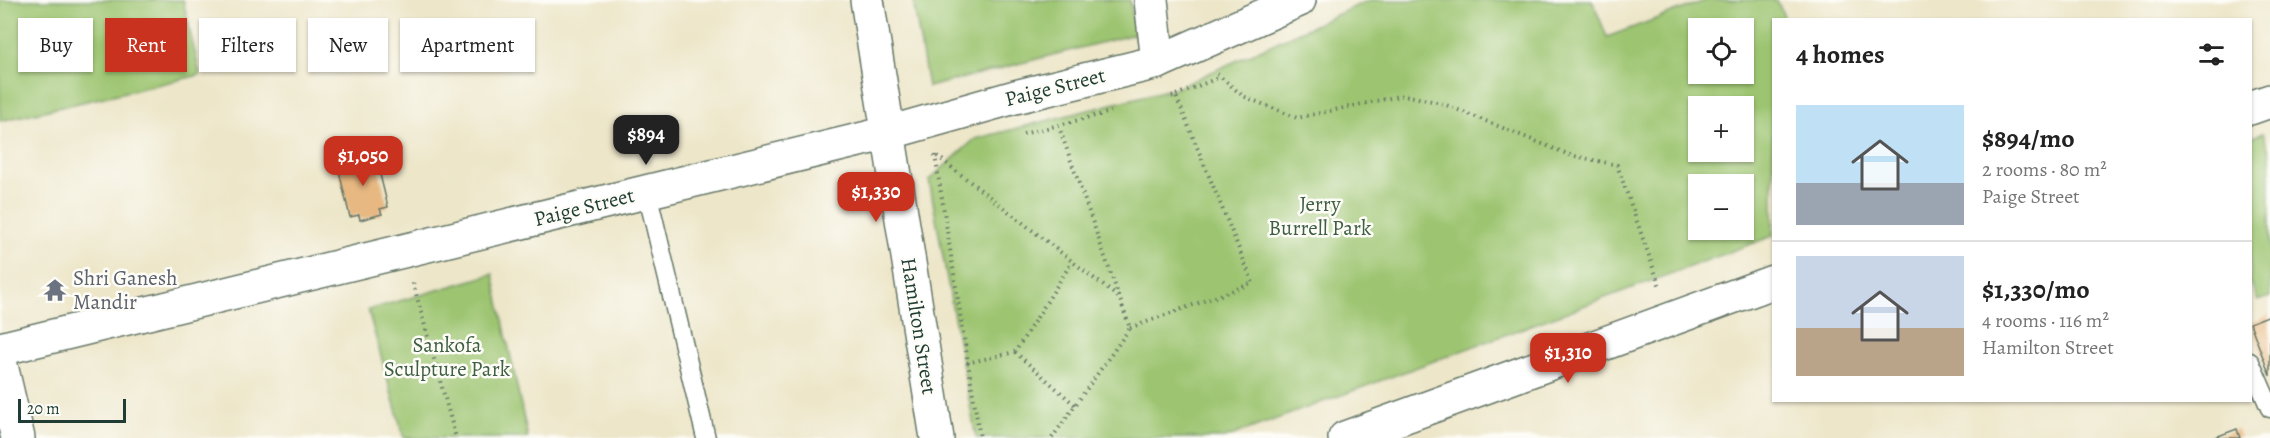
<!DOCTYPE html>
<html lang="en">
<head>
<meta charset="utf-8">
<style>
  body { margin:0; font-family:Alegreya,serif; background:#f2f2f2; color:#222; height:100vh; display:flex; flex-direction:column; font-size:22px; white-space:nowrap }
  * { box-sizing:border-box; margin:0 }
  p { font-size:20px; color:#767676 }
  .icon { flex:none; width:33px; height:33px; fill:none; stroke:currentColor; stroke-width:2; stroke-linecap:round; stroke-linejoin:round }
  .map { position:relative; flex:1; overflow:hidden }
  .panel { position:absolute; left:1772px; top:18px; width:480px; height:384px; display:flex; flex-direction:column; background:#fff; border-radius:0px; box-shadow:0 2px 4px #0004 }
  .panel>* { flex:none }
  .top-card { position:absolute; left:18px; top:18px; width:570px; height:54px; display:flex; gap:12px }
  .controls { position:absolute; left:1688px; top:18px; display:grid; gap:12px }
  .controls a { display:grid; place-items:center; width:66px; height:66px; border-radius:0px; background:#fff; box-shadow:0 2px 4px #0004; font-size:30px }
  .scale { position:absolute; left:18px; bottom:15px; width:108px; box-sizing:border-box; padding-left:6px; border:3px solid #1f3d34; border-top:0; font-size:16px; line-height:21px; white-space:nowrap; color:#1f3d34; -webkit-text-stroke:4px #fdfcf7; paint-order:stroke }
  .price { position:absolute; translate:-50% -51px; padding:0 14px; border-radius:12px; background:#c8321e; color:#fff; font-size:20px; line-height:39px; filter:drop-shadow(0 2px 3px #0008) }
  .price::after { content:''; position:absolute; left:50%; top:36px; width:18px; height:14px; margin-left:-9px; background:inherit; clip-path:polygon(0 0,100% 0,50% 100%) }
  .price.on { background:#222; color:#fff }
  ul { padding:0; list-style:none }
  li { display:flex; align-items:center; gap:18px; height:150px; padding:0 24px }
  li+li { border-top:2px solid #e0e0e0 }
  li span { display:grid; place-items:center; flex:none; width:168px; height:120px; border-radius:0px; color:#555 }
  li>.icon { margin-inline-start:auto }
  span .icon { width:72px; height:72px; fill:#fffc; stroke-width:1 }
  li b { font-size:26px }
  h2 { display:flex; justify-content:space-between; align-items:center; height:72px; padding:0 24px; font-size:26px }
  .chip { padding:0 21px; border-radius:0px; background:#fff; box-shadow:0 2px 4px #0004; font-size:21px; line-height:54px }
  .chip.on { background:#c8321e; color:#fff }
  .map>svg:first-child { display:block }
  .green { fill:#9dc571; stroke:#5e8152; stroke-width:1.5; fill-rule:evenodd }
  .building { fill:#e7b882 }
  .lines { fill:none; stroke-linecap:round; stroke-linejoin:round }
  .lane-casing { stroke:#677868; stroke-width:21 }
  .street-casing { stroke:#677868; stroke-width:36 }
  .path { stroke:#677868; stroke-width:4; stroke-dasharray:1.5 4.5; stroke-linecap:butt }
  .lane { stroke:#fff; stroke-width:18 }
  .street { stroke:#fff; stroke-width:33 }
  .labels { text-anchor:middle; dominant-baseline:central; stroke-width:5; stroke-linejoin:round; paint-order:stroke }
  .street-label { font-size:21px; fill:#1f3d34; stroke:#fdfcf7 }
  .park-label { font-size:21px; fill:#3e5f43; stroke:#fdfcf7 }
  .worship-label { font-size:21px; fill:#5b616d; stroke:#fdfcf7; text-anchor:start }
</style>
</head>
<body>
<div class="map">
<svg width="2270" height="438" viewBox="0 0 2270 438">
  <rect width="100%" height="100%" fill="#fdfcf7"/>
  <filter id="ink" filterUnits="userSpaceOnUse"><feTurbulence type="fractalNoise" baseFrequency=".0167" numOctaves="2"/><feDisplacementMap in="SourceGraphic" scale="12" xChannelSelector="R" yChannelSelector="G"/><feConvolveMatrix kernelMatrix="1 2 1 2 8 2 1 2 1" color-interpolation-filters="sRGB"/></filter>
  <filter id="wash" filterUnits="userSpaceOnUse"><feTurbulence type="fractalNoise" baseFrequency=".008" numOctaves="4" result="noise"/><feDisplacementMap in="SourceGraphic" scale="24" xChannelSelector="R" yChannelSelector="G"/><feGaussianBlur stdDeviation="1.35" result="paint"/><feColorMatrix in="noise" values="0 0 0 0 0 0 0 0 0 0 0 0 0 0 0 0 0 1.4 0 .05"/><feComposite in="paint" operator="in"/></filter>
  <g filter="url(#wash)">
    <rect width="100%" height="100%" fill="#ede6c9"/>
    <!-- green -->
    <g class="green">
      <path d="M0,0H183L200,75L0,121Z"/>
      <path d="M913,0H1130L1135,34L928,87Z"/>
      <path d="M1369,0H1592L1607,37L1707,0H1777L1785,19L1773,20V236L1225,438H976L929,180L975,139L1179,87ZM1698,28H1743V74H1698ZM1698,106H1743V152H1698ZM1698,184H1743V230H1698Z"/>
      <path d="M2263,133L2270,154V297L2258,301L2250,281V138Z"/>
      <path d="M493,274L528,438H404L368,310Z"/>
    </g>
    <g id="blocks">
      <!-- building -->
      <g class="building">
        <path d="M375,154L388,207L380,209L382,214L360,220L359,215L350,217L337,163Z"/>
        <path d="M2270,315V376L2250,323Z"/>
        <path d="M2237,429L2240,438H2213Z"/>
      </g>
    </g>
  </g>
  <g filter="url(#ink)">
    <use href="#blocks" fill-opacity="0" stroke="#677868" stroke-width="1.5"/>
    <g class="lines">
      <!-- lane casing -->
      <g class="lane-casing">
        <g id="lane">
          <path d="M647,192L706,438"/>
          <path d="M2250,362L2270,408"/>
        </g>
      </g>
      <!-- street casing -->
      <g class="street-casing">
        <g id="street">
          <path d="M867,0L937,438"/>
          <path d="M1151,0L1158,62"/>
          <path d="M2250,108L2270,101"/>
          <path d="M0,349L888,133L1015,97L1158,62L1299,0"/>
          <path d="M0,361L18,438"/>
          <path d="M1345,438L1773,282"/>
        </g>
      </g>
      <!-- path -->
      <g class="path">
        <path d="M1217,74L1243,96L1297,118L1404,95L1441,103L1570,155L1617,165L1660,287"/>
        <path d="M1176,95L1220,77"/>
        <path d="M1023,134L1111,112"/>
        <path d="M935,155L980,438"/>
        <path d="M937,156L1118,297"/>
        <path d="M413,283L456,438"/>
        <path d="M1130,328L1253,283L1176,96L1171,97"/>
        <path d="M1015,352L1075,405"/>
        <path d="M967,363L1015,352L1072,262"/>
        <path d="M1052,438L1130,328L1059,127"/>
      </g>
      <!-- lane -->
      <use href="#lane" class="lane"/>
      <!-- street -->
      <use href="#street" class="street"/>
    </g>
  </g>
  <!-- icons -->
  <defs>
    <g id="temple-bare" transform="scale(1.8)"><path d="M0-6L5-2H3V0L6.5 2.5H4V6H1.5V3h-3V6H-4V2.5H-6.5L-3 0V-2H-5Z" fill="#6b7280" stroke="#fdfcf7" stroke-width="2.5" paint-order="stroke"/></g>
  </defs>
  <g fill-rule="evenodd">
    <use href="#temple-bare" x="55" y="290"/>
  </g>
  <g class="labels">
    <!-- street labels -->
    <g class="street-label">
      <text transform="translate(1055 87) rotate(-14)">Paige Street</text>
      <text transform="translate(584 207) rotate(-14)">Paige Street</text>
      <text transform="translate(919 326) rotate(81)">Hamilton Street</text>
    </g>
    <!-- park labels -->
    <g class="park-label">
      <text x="1320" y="204">Jerry<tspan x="1320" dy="24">Burrell Park</tspan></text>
      <text x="447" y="345">Sankofa<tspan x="447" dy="24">Sculpture Park</tspan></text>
    </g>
    <!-- worship labels -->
    <g class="worship-label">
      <text x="73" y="278">Shri Ganesh<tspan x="73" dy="24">Mandir</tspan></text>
    </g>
  </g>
</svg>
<div class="controls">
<a><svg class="icon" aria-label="locate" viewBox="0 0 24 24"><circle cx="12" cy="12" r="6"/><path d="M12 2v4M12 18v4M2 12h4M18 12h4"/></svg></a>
<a>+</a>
<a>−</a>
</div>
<div class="scale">20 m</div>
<b class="price on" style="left:646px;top:166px">$894</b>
<b class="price" style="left:363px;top:187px">$1,050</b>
<b class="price" style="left:876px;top:223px">$1,330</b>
<b class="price" style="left:1568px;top:384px">$1,310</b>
<div class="top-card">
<a class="chip">Buy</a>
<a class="chip on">Rent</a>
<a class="chip">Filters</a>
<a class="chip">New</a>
<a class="chip">Apartment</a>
</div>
<section class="panel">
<h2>4 homes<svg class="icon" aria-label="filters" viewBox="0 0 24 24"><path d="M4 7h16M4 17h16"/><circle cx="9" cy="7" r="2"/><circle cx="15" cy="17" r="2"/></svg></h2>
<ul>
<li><span style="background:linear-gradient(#bfe0f5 65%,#9aa5b1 0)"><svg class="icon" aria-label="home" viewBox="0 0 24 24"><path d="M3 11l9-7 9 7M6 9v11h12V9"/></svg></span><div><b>$894/mo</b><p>2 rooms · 80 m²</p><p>Paige Street</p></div></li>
<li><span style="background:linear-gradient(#c9d6e8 60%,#b9a48a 0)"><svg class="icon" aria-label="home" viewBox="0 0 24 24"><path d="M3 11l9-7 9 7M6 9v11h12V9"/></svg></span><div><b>$1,330/mo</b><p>4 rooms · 116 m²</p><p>Hamilton Street</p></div></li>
</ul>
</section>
</div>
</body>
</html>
